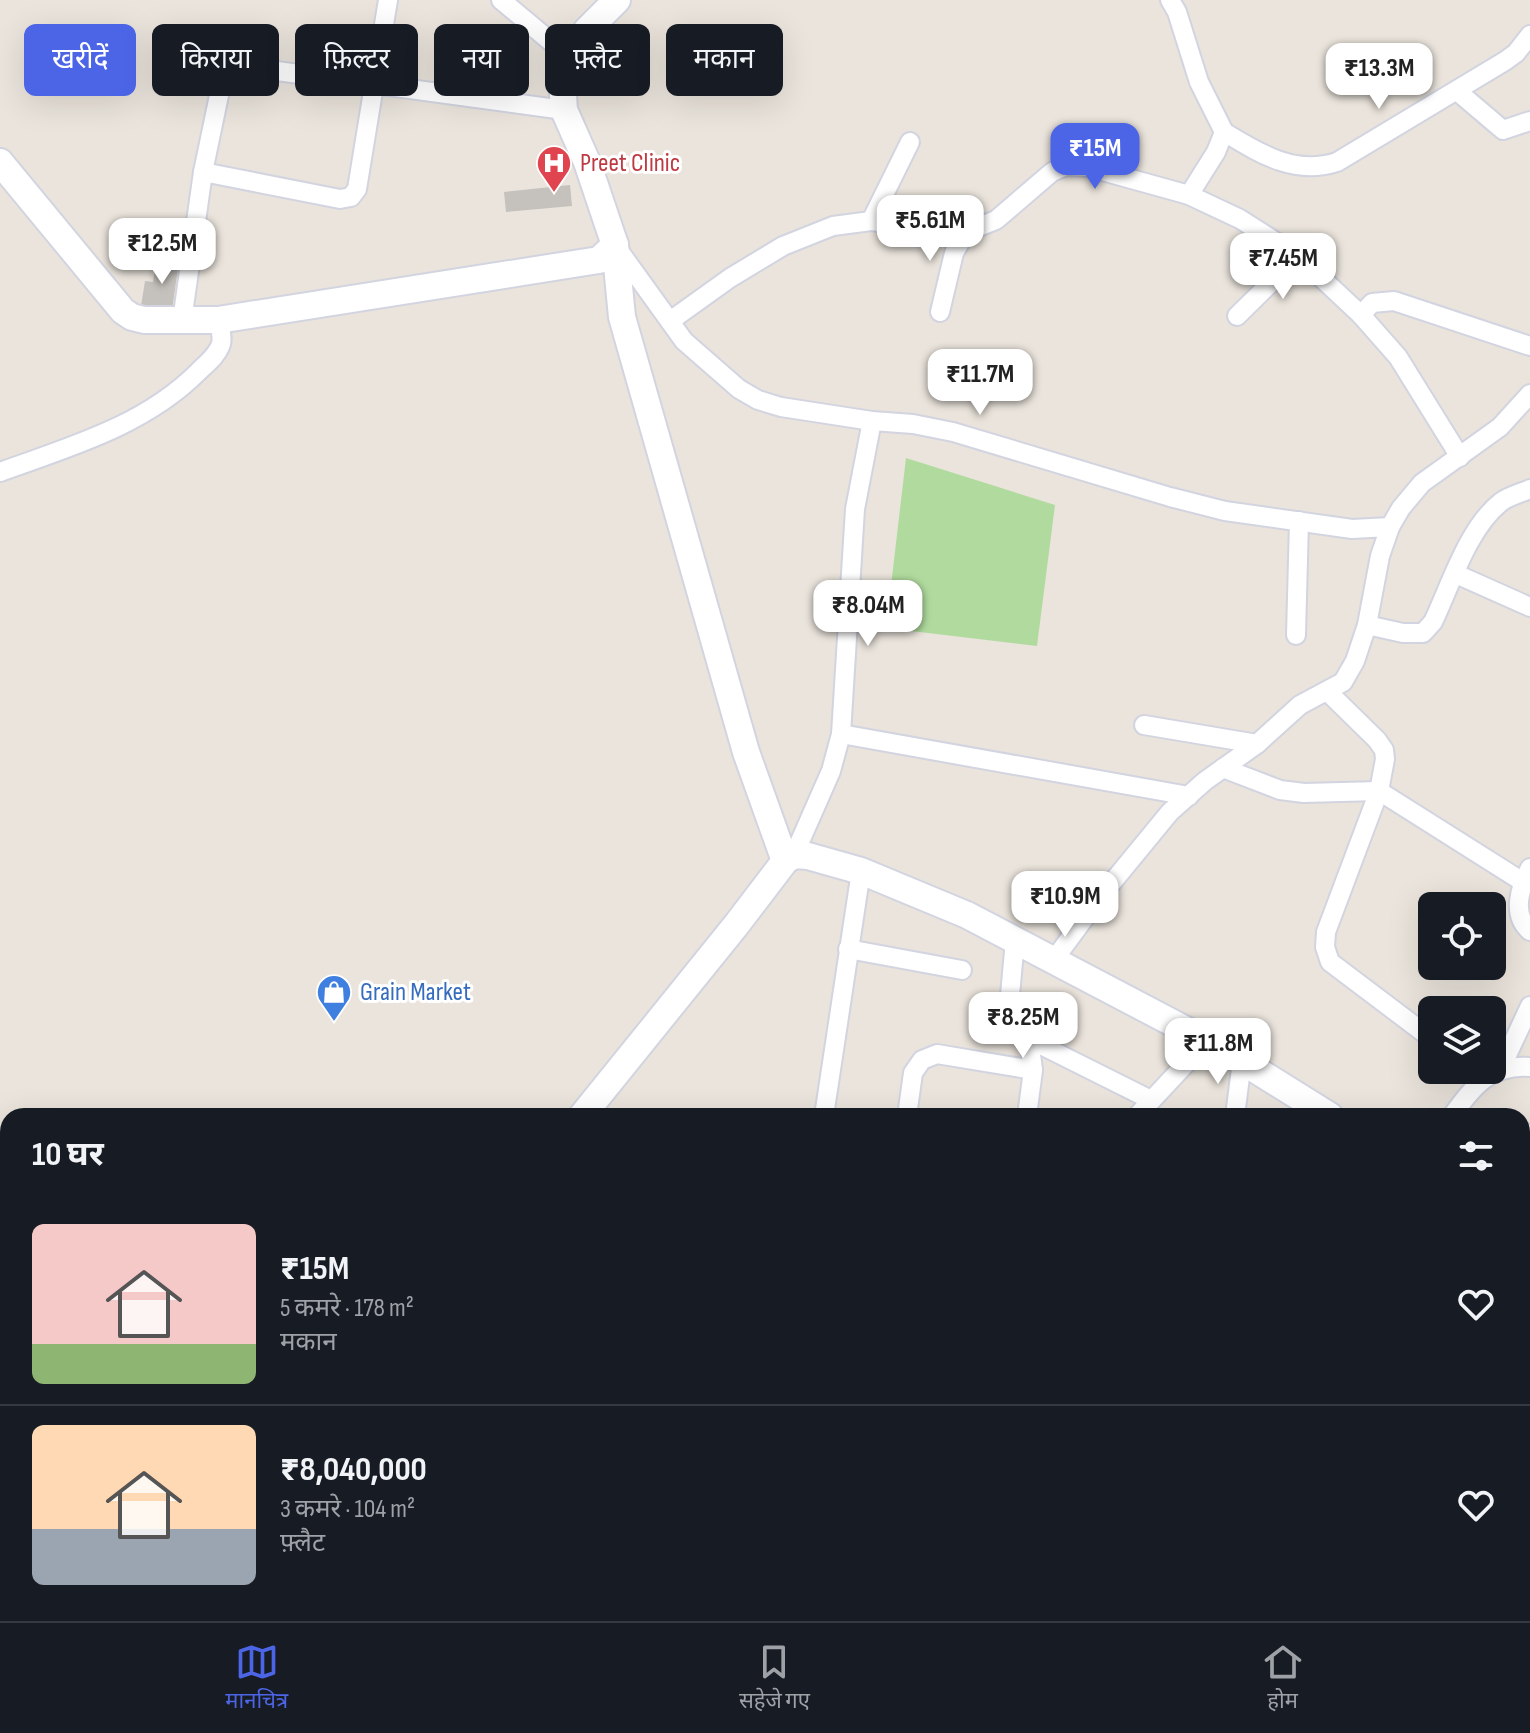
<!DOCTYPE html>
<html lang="hi">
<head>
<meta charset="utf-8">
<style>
  body { margin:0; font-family:"Sofia Sans Condensed","Noto Sans Devanagari",sans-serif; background:#20242c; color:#f1f3f6; height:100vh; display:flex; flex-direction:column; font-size:30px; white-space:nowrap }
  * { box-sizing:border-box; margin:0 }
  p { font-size:26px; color:#9ea1a6 }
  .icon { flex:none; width:44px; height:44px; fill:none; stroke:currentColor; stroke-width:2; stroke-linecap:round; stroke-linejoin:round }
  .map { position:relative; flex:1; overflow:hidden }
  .details { position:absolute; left:0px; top:1108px; width:1530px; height:514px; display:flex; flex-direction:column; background:#171b24; border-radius:24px 24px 0 0; box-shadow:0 8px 32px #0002 }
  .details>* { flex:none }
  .top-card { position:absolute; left:24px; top:24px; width:800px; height:72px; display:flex; gap:16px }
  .buttons { position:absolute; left:1418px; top:892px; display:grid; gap:16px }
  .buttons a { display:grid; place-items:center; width:88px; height:88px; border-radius:12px; background:#171b24; box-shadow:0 8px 32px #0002; font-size:40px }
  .price { position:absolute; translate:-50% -68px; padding:0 18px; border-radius:16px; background:#fff; color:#222; font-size:26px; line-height:52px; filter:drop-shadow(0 2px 4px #0008) }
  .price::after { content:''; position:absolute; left:50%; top:48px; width:24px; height:18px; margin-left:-12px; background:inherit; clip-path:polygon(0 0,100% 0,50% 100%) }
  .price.selected { background:#4c65e6; color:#fff }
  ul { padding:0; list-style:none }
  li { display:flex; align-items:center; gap:24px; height:200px; padding:0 32px }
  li+li { border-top:2px solid #363941 }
  li span { display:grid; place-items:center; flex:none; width:224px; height:160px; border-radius:12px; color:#555 }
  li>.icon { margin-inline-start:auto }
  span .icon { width:96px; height:96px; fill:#fffc; stroke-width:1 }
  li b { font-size:34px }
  h2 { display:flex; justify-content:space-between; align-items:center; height:96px; padding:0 32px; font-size:34px }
  .tag { padding:0 28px; border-radius:12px; background:#171b24; box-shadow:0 8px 32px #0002; font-size:28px; line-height:72px }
  .tag.selected { background:#4c65e6; color:#fff }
  .dock { display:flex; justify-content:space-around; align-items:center; height:112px; border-top:2px solid #363941; background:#171b24; font-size:22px; color:#9ea1a6 }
  .dock a { display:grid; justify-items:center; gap:4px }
  .dock .selected { color:#4c65e6 }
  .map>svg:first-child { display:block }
  .green { fill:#b1db9e }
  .building { fill:#c5c1bc }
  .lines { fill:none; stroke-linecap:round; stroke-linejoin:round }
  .street-casing { stroke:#d2d4e0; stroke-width:22 }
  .secondary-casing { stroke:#d2d4e0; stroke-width:30 }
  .street { stroke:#fff; stroke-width:18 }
  .secondary { stroke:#fff; stroke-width:26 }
  .labels { text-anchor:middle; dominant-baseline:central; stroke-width:6; stroke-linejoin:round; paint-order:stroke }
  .health-label { font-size:26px; fill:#be3a42; stroke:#fff; text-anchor:start }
  .shop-label { font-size:26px; fill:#366cbe; stroke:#fff; text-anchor:start }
</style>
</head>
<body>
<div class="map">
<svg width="1530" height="1621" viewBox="0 0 1530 1621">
  <rect width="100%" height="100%" fill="#eae4dc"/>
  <!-- green -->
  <path class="green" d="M906,458L1055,505L1037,646L886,628Z"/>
  <!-- building -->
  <g class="building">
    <path d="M570,185L572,206L506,212L504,192Z"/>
    <path d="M157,258L179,261L172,310L141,306L145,281L153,282Z"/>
  </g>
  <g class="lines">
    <!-- street casing -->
    <g class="street-casing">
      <g id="street">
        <path d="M501,0L568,56"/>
        <path d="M1170,0L1177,12L1199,82L1224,132L1216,152L1189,195"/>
        <path d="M1457,91L1503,130L1530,121"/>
        <path d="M1224,132C1259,153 1294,176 1337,162L1505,61L1516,53L1530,35"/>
        <path d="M203,172L340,199L351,197L357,189L388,0"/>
        <path d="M871,221L910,142"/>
        <path d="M617,248L684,341L739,389L758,400L781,407L872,421L913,424L953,432L1170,497L1225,511L1352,529L1390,527"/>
        <path d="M940,312L954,253L966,232"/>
        <path d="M1361,315L1372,303L1394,301L1530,346"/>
        <path d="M1237,316L1298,256"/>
        <path d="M182,321L203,172L222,81C229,71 235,67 248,67L564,110"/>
        <path d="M670,321L730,278L783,246L833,226L871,221L966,232L996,220L1052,172L1066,166L1088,167L1189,195L1240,219L1298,256L1361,315L1398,357L1460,457"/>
        <path d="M0,472C69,447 144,426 198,372C206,364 217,356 221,344C223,336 220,328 218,320"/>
        <path d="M1456,574L1530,607"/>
        <path d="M1367,625L1403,633H1423L1433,622C1451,584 1468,528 1501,502C1509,496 1521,493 1530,489"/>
        <path d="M1296,635L1299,521"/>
        <path d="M1327,691L1377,740L1384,750L1385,759L1379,791L1326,932L1325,947L1330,962L1432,1039"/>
        <path d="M1144,725L1257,744"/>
        <path d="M841,734L1189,796"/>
        <path d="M1223,768L1280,790L1304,793L1379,791L1523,882"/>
        <path d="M794,855L831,771L841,734L855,509L872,421"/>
        <path d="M1530,868C1520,887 1511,915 1530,931"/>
        <path d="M1015,940L1010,995L1016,1018L1029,1039L1151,1100"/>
        <path d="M848,949L962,970"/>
        <path d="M1053,961L1101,896L1170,812L1205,781L1257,744L1300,705L1343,682L1355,661L1367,625L1380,556L1390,527L1401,508L1422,483L1500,427L1530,394"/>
        <path d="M1501,1068L1530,1006"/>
        <path d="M824,1116L861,871"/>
        <path d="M907,1116L913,1073L922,1060L937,1054L1033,1070"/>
        <path d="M1027,1116L1033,1070L1029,1039"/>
        <path d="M1137,1116L1206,1042"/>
        <path d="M1235,1116L1242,1061"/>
        <path d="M1452,1116C1473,1086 1491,1064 1530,1067"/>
        <path d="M1522,1131L1530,1136"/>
        <path d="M1522,1348L1530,1352"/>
        <path d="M0,1620L8,1621"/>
        <path d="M754,1621L755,1614"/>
        <path d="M1279,1621L1280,1614"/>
        <path d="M1392,1621L1393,1614"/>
        <path d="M1469,1621L1470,1614"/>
      </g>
    </g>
    <!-- secondary casing -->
    <g class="secondary-casing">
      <g id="secondary">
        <path d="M617,0L587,30L568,56L562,79L564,110L587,162L615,245L622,317L746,752L785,861"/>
        <path d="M0,162L123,311L132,317L144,320H218L599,260L615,245"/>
        <path d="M582,1116L737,924L785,861L794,855L808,856L861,871L967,915L1224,1050L1330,1116"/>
        <path d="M1522,1237L1530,1242"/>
        <path d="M197,1621L202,1614"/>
      </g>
    </g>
    <!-- street -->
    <use href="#street" class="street"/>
    <!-- secondary -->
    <use href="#secondary" class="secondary"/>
  </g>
  <!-- icons -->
  <defs>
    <g id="hospital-pin" transform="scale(1.8)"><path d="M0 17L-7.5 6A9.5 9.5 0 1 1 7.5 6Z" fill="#e0444e" stroke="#fff"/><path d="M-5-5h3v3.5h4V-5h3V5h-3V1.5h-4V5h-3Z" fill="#fff"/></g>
    <g id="shop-pin" transform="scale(1.8)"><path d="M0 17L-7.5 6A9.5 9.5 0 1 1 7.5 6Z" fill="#3f7fe0" stroke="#fff"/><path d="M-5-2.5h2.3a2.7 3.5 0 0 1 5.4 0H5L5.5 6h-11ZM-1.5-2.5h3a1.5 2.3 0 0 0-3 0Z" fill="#fff"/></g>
  </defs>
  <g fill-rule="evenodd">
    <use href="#hospital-pin" x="554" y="163"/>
    <use href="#shop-pin" x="334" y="992"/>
  </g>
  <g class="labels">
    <!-- health labels -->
    <g class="health-label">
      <text x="580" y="163">Preet Clinic</text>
    </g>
    <!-- shop labels -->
    <g class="shop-label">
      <text x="360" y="992">Grain Market</text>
    </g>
  </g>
</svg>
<div class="buttons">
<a><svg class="icon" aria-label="locate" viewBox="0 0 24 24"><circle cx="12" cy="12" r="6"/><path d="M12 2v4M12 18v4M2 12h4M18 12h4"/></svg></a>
<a><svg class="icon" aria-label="layers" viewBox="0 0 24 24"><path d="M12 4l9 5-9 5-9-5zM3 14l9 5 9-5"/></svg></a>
</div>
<b class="price" style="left:1379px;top:111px">₹13.3M</b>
<b class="price selected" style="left:1095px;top:191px">₹15M</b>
<b class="price" style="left:930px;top:263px">₹5.61M</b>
<b class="price" style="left:162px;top:286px">₹12.5M</b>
<b class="price" style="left:1283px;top:301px">₹7.45M</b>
<b class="price" style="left:980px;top:417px">₹11.7M</b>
<b class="price" style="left:868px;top:648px">₹8.04M</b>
<b class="price" style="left:1065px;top:939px">₹10.9M</b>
<b class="price" style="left:1023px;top:1060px">₹8.25M</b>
<b class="price" style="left:1218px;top:1086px">₹11.8M</b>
<div class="top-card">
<a class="tag selected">खरीदें</a>
<a class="tag">किराया</a>
<a class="tag">फ़िल्टर</a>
<a class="tag">नया</a>
<a class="tag">फ़्लैट</a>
<a class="tag">मकान</a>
</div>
<section class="details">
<h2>10 घर<svg class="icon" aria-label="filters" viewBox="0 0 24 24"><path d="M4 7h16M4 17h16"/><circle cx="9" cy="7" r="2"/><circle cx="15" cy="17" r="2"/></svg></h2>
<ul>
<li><span style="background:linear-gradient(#f6c9c9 75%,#8fb573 0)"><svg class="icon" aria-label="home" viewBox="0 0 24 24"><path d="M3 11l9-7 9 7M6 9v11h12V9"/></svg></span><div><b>₹15M</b><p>5 कमरे · 178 m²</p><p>मकान</p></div><svg class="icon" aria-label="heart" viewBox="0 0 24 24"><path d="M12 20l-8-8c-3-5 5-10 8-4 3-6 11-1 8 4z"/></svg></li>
<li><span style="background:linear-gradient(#ffd9b3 65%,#9aa5b1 0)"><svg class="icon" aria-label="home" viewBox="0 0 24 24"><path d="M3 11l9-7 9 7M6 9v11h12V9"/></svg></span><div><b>₹8,040,000</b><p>3 कमरे · 104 m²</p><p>फ़्लैट</p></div><svg class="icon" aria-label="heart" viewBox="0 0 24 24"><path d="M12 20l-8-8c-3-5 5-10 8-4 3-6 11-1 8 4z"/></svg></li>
</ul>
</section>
</div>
<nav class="dock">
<a class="selected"><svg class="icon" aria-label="map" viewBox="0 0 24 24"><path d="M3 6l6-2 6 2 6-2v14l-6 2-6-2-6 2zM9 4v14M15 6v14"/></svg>मानचित्र</a>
<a><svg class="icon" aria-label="saved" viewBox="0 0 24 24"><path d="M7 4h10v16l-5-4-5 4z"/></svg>सहेजे गए</a>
<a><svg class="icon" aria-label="home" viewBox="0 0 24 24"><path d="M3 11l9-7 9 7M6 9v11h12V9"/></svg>होम</a>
</nav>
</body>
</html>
